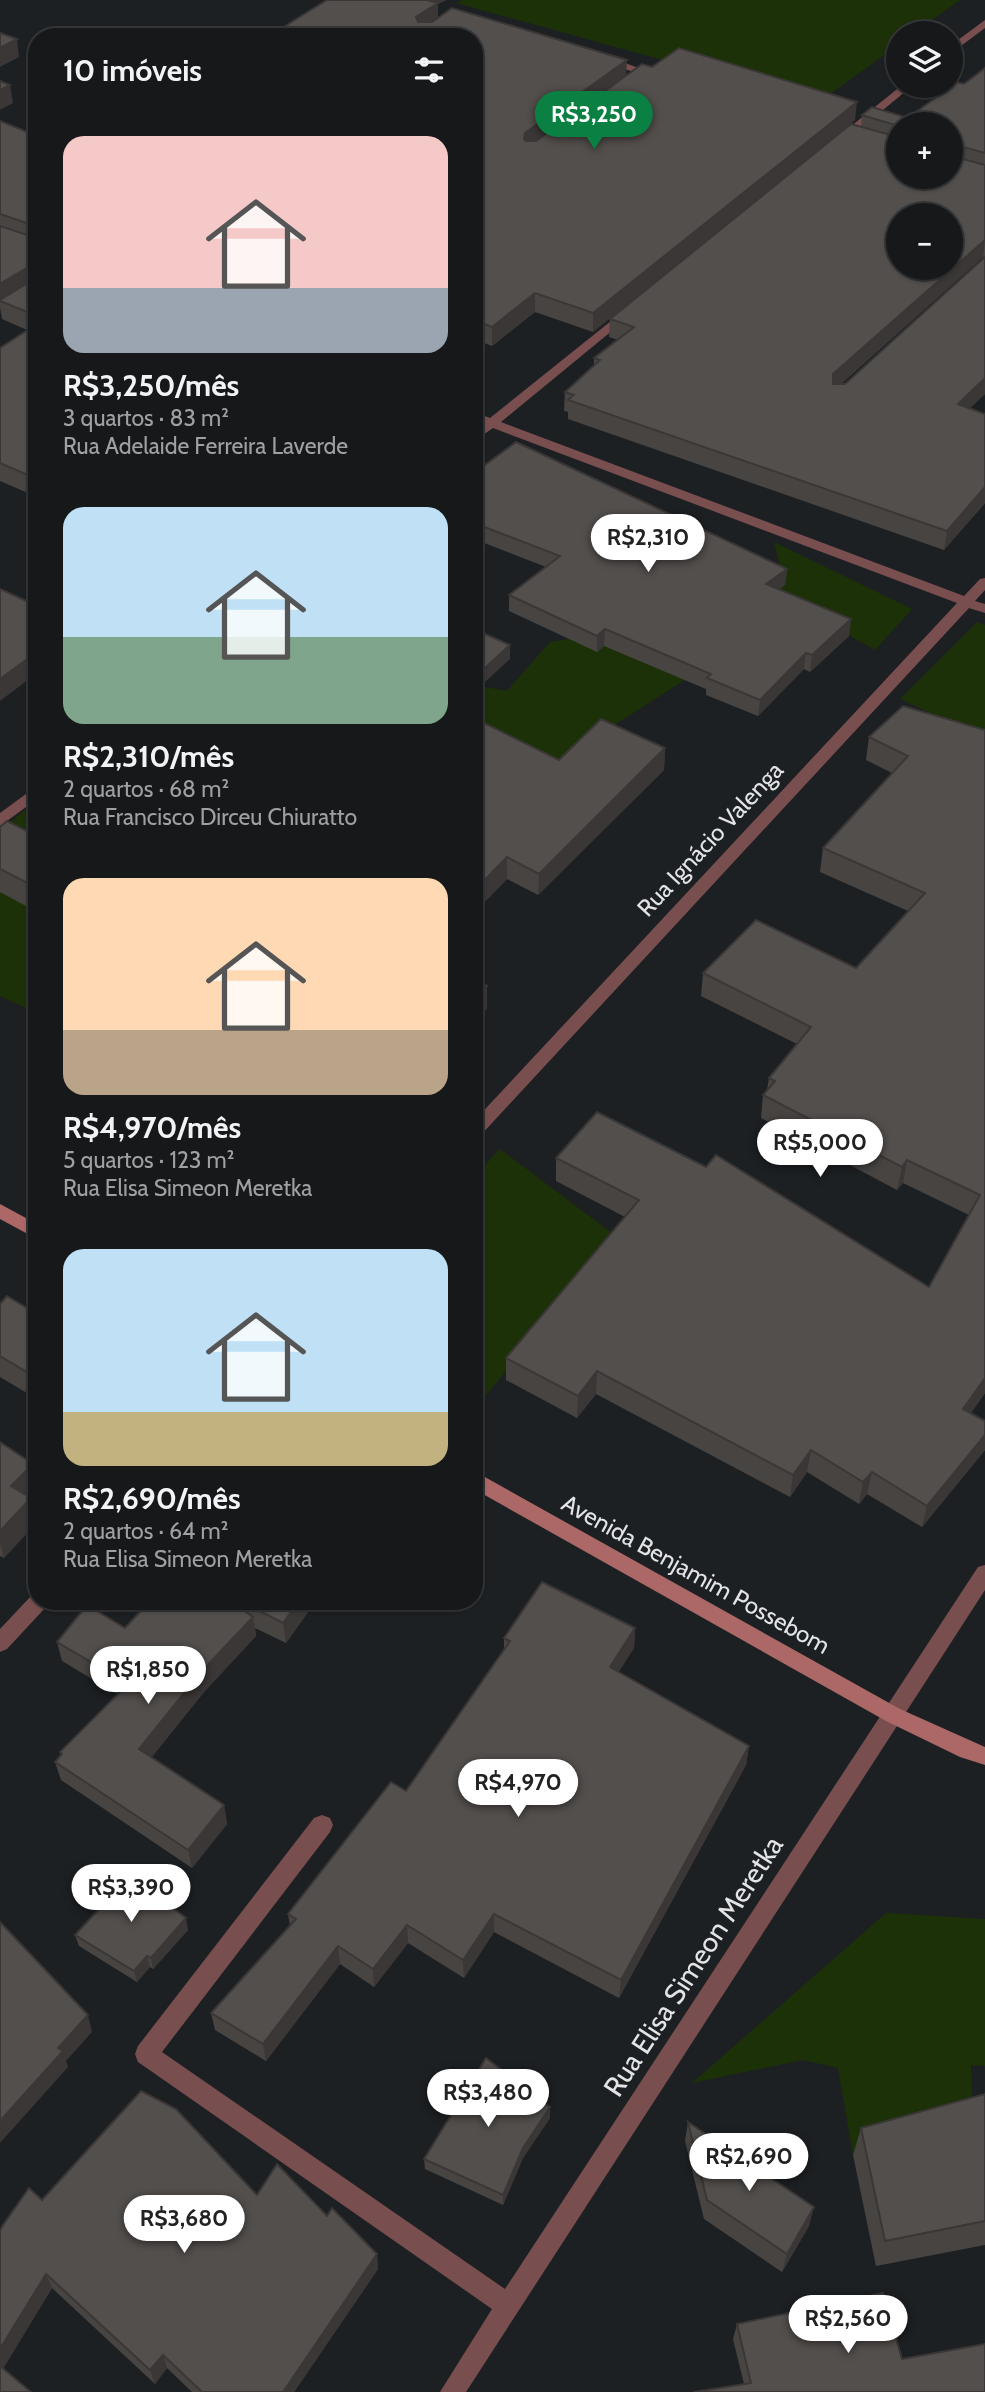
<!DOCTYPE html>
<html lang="pt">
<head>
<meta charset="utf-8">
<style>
  body { margin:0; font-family:Cabin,sans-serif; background:#1f2123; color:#f1f3f6; height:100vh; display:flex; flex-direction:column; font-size:26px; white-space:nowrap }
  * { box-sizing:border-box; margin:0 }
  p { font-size:23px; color:#9ea0a2 }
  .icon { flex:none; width:38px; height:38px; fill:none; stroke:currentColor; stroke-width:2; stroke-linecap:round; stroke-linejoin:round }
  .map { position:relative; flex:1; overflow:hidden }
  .drawer { position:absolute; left:28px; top:28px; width:455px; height:1582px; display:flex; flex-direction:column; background:#16181a; border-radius:28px; box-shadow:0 2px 5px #0004,0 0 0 2px #353739 }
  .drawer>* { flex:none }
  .fabs { position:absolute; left:886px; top:21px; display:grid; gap:14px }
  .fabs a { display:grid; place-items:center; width:77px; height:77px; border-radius:50%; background:#16181a; box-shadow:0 2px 5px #0004,0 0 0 2px #353739; font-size:35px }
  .price { position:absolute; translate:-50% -60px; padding:0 16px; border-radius:24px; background:#fff; color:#222; font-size:23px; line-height:46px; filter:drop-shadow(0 2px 4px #0008) }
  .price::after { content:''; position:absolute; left:50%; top:42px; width:21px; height:16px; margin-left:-10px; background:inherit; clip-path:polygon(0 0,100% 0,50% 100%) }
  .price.active { background:#0b8043; color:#fff }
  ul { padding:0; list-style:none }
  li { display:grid; align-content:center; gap:14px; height:371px; padding:0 35px }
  li span { display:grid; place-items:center; height:217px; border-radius:21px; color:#555 }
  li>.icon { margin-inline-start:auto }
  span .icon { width:126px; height:126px; fill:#fffc; stroke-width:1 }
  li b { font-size:30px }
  h2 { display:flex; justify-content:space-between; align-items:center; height:84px; padding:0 35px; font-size:30px }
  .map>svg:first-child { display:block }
  .green { fill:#1c3108 }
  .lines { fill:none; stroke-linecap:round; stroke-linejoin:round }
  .street { fill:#794e4e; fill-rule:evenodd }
  .secondary { fill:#ab6867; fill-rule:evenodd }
  .wall { fill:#474442; fill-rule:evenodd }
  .shaded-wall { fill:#3a3736 }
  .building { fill:#534f4d; stroke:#3a3736; stroke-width:2; fill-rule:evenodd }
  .labels { text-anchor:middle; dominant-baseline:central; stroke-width:7; stroke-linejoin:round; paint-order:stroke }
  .street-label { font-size:24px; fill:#e2e4e6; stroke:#1d2023 }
  .near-street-label { font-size:28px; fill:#e2e4e6; stroke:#1d2023 }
</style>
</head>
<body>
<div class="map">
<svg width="985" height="2392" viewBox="0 0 985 2392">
  <rect width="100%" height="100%" fill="#1d2023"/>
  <!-- green -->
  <g class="green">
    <path d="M463,0H960L914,33H898V45L818,103L456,3Z"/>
    <path d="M774,542L912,609L875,650L774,593L785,585Z"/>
    <path d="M673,622L736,647L549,767L474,734V685L507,691L550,642Z"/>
    <path d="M977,622L985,625V738L900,699Z"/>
    <path d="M37,800V1013L0,996V831Z"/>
    <path d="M500,1149L617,1237L477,1406L474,1404V1177Z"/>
    <path d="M886,1913L985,1919V2066L971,2065L973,2122L853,2155L838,2068L803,2060L692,2083Z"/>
  </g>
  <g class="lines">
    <!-- street -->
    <g class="street">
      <path d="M985,20V28L950,54V46Z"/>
      <path d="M600,57H608L650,72L639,82H631L630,80L637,73L600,61Z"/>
      <path d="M901,86H912L843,143H835V139Z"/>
      <path d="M626,309L630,310V316L501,422L964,596L980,579L985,578V590L975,601L985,604V613L969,608L480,1136L474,1138V1121L957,603L493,428L474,441V430L482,424L474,421V412L490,418Z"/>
      <path d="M37,786V799L0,826V813Z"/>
      <path d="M985,1565V1590L466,2392H440L492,2309L138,2062L135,2054L138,2046L314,1818L322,1815L330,1818L333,1825L330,1832L162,2052L505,2289L978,1567Z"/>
      <path d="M37,1593V1601H49L46,1607L7,1649L0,1652V1629L32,1595Z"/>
    </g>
    <!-- secondary -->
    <g class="secondary">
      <path d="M0,1204L37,1224V1239L0,1219Z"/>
      <path d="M474,1471L900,1709L985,1747V1765L960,1757L886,1721L474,1489Z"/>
    </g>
  </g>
  <!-- wall -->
  <g class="wall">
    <path d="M327,0H446L438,4V18L626,75L855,120L593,332L535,312L492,346L474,339V37L277,36V32Z"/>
    <path d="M985,68V394L970,408L985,414V503L944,550L568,419V412L564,411L565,392L594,366V358L618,340L609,337L610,319L861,127L862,115L908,118L964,84ZM898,124L950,177H898ZM983,257H985L845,384H841Z"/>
    <path d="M0,121L37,136V497L0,481V348L27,330L2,319L0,307Z"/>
    <path d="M474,473L787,569L785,585L779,589L851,619L849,636L810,672L804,669L758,716L706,695V689L604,646L597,652L509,611V595L546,567L474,539Z"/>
    <path d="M985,730V1393L971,1413L985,1421V1450L922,1527L867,1494L859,1504L807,1472L790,1497L596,1394L577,1418L506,1380V1358L625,1217L556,1181V1158L929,1287L969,1215L903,1183L897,1190L761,1118L763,1095L767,1090L769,1078L797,1044L701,996L703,973L856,968L908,911L820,872L823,848L892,773L866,760L869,737Z"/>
    <path d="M665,748L664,770L538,895L507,879L474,913L559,760Z"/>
    <path d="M0,827L37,836V912L0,892Z"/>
    <path d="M0,1304L37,1314V1399L0,1377Z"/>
    <path d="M0,1442L33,1464L37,1481V1490L30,1497L4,1558L0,1556Z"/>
    <path d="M240,1601H316L286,1643L255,1628L256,1636L204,1692L151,1758L224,1805L227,1824L192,1868L61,1780L55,1762L61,1755L60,1752L117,1694L62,1661L57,1642L125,1628L241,1608Z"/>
    <path d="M635,1628L634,1648L618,1672L749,1746L746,1765L619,1998L494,1932L464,1978L408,1943L374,1987L340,1964L266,2061L215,2030L211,2013L290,1926L288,1914L406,1791L504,1651V1638Z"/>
    <path d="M188,1930L153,1969L150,1967L137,1982L79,1946L75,1935Z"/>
    <path d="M985,2094V2245L876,2266L853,2155L861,2128Z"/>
    <path d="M550,2107V2118L523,2158L503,2205L425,2169L424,2159Z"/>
    <path d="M688,2122L809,2226L782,2272L704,2219L685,2141Z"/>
    <path d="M257,2195L327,2216L377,2254L378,2269L294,2392H192L167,2368L155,2384L52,2288L3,2368L0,2392V2231L42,2200Z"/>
    <path d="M737,2324L902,2359L985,2392L744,2384L733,2339Z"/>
  </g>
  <!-- shaded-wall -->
  <g class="shaded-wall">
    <path d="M418,0H446L438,4V21L417,35L416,17Z"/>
    <path d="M17,39L19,57L0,67V48Z"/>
    <path d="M627,60L626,77L524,151V139L525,133Z"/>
    <path d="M10,85L13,103L0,110V90Z"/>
    <path d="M857,102L855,120L593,332V313Z"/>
    <path d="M985,240L983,257L831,393L833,374Z"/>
    <path d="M33,264L36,283L0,301V284Z"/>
    <path d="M535,293V312L492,346V327Z"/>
    <path d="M985,378V394L955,422L958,404Z"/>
    <path d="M985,487V502L944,550L947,531Z"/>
    <path d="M787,569L785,585L765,600L766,584Z"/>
    <path d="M851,619L849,636L810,672L812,655Z"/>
    <path d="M605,629L604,646L597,652V636Z"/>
    <path d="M510,645V659L474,692V678Z"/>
    <path d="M37,652V673L0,701V679Z"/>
    <path d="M806,653L804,669L758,716L760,700Z"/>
    <path d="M665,748L664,770L538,895L539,874Z"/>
    <path d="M507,857V879L474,913V891Z"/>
    <path d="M487,986V1009L474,1022V999Z"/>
    <path d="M907,1160L903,1183L897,1190L902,1167Z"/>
    <path d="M597,1371L596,1394L577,1418L578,1396Z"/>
    <path d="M985,1378V1393L958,1431L963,1409Z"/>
    <path d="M985,1435V1450L922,1527L927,1506Z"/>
    <path d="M811,1450L807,1472L790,1497L793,1475Z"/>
    <path d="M33,1464L37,1481V1490L17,1510L11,1486Z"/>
    <path d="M872,1472L867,1494L859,1504L863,1482Z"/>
    <path d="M31,1498L37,1523L4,1558L0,1543V1531Z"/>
    <path d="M299,1601H316L286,1643L283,1623Z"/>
    <path d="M253,1617L256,1636L204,1692L143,1768L139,1749L201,1672Z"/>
    <path d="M635,1628L634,1648L609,1687L610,1667Z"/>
    <path d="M749,1746L746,1765L619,1998L621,1980Z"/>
    <path d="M224,1805L227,1824L192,1868L188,1850Z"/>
    <path d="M494,1914V1932L464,1978L463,1960Z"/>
    <path d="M186,1918L188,1930L153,1969L151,1958Z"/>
    <path d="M407,1925L408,1943L374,1987L373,1969Z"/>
    <path d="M338,1946L340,1964L266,2061L263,2044Z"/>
    <path d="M147,1956L150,1967L137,1982L134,1971Z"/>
    <path d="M88,2015L92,2032L66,2061L68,2067L0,2143V2121L58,2048Z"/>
    <path d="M550,2107V2118L523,2158L503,2205V2195L523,2148Z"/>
    <path d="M814,2207L809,2226L782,2272L787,2254Z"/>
    <path d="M377,2254L378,2269L294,2392H283Z"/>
    <path d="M46,2274L52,2288L0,2374V2349Z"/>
    <path d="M163,2355L167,2368L155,2384L150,2370Z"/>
  </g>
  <!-- building -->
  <g class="building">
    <path d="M327,0H427L438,3L416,17L418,22H432L452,8L627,60L525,133L524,139L526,141H536L642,64L652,67L679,48L857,102L593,313L535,293L492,327L474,320V37H276L281,33L277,32L293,21Z"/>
    <path d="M0,33L17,39L0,48Z"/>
    <path d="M985,68V153L953,144L950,146V124H898V126L862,115L872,107L908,118L957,82L964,84Z"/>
    <path d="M0,81L10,85L0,90Z"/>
    <path d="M0,121L37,136V316L0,301V300L36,278V265L33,264L0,284V226L36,238L35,226L0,214Z"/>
    <path d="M851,124L898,137V177H950V148L952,156L985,165V240L833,374V384H845L985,257V378L958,404L985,414V487L947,531L568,400L574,395L565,392L600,360L594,358L634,327L610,319ZM898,215H950V268H898Z"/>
    <path d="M37,324V479L0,463V348Z"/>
    <path d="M516,442L787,569L766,584L851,619L812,655L806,653L760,700L707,678L711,674L605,629L597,636L509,595L560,556L474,523V473Z"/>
    <path d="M0,589L33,604L37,601V652L0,679Z"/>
    <path d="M474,629L510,645L474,678Z"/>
    <path d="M903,706L985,730V1378L963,1409L985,1421V1435L927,1506L872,1472L863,1482L811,1450L793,1475L597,1371L578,1396L506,1358L639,1200L556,1158L597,1112L706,1167L716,1155L929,1287L980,1195L907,1160L902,1167L763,1095L775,1081L769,1078L811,1027L703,973L756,920L856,968L925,893L823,848L908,756L869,737Z"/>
    <path d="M474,718L559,760L601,719L665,748L539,874L507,857L474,891Z"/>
    <path d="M7,821L37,836V888L0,869V827Z"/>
    <path d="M474,979L487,986L474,999Z"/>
    <path d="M7,1296L37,1314V1378L0,1356V1304Z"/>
    <path d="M0,1442L33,1464L11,1486L31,1498L0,1531Z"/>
    <path d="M542,1582L635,1628L610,1667L749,1746L621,1980L494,1914L463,1960L407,1925L373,1969L338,1946L263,2044L211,2013L296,1919L288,1914L391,1782L406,1791L510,1641L504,1638Z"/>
    <path d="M150,1601H231L253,1617L201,1672L139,1749L224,1805L188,1850L55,1762L62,1754L60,1752L128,1684L57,1642L87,1605L125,1628Z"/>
    <path d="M240,1601H299L283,1623Z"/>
    <path d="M130,1875L186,1918L151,1958L147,1956L134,1971L75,1935Z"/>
    <path d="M0,1922L88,2015L58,2048L63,2051L0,2121Z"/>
    <path d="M486,2058L550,2107L523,2148L503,2195L424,2159Z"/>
    <path d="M141,2091L176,2109L257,2195L277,2164L327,2216L332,2208L377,2254L283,2392H202L163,2355L150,2370L46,2274L0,2349V2231L3,2225L29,2188L42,2200Z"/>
    <path d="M985,2094V2221L885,2241L861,2128Z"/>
    <path d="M688,2122L814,2207L787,2254L707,2200Z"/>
    <path d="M883,2293L902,2359L985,2344V2392H694L751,2383L737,2324Z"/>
    <path d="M0,2366L31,2392H0Z"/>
  </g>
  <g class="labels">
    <!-- street labels -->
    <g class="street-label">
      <text transform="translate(710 839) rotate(-47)">Rua Ignácio Valenga</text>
      <text transform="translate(696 1574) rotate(29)">Avenida Benjamim Possebom</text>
    </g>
    <!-- near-street labels -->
    <g class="near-street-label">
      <text transform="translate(693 1966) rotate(-57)">Rua Elisa Simeon Meretka</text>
    </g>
  </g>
</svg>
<div class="fabs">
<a><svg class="icon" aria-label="layers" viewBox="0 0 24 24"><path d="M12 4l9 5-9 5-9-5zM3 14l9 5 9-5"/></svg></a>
<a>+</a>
<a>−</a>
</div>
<b class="price active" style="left:594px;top:151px">R$3,250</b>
<b class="price" style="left:648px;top:574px">R$2,310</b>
<b class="price" style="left:820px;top:1179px">R$5,000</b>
<b class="price" style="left:148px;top:1706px">R$1,850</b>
<b class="price" style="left:518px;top:1819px">R$4,970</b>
<b class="price" style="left:131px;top:1924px">R$3,390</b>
<b class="price" style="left:488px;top:2129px">R$3,480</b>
<b class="price" style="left:749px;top:2193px">R$2,690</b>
<b class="price" style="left:184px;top:2255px">R$3,680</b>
<b class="price" style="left:848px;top:2355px">R$2,560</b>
<section class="drawer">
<h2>10 imóveis<svg class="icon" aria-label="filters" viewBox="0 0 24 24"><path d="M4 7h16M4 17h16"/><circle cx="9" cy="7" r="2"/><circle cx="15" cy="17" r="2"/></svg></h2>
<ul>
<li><span style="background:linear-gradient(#f6c9c9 70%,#9aa5b1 0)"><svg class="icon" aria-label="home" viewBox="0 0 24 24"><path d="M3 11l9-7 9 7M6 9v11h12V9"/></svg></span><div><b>R$3,250/mês</b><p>3 quartos · 83 m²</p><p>Rua Adelaide Ferreira Laverde</p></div></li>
<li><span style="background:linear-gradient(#bfe0f5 60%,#7fa58c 0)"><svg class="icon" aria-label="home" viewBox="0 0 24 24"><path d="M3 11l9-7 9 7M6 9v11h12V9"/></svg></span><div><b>R$2,310/mês</b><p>2 quartos · 68 m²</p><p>Rua Francisco Dirceu Chiuratto</p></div></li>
<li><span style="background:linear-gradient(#ffd9b3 70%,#b9a48a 0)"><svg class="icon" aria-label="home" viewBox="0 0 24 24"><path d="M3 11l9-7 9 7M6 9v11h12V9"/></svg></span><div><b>R$4,970/mês</b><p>5 quartos · 123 m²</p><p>Rua Elisa Simeon Meretka</p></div></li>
<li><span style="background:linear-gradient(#bfe0f5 75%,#c2b280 0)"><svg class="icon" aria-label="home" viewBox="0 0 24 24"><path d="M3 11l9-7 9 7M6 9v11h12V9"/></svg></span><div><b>R$2,690/mês</b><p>2 quartos · 64 m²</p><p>Rua Elisa Simeon Meretka</p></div></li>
</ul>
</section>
</div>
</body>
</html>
